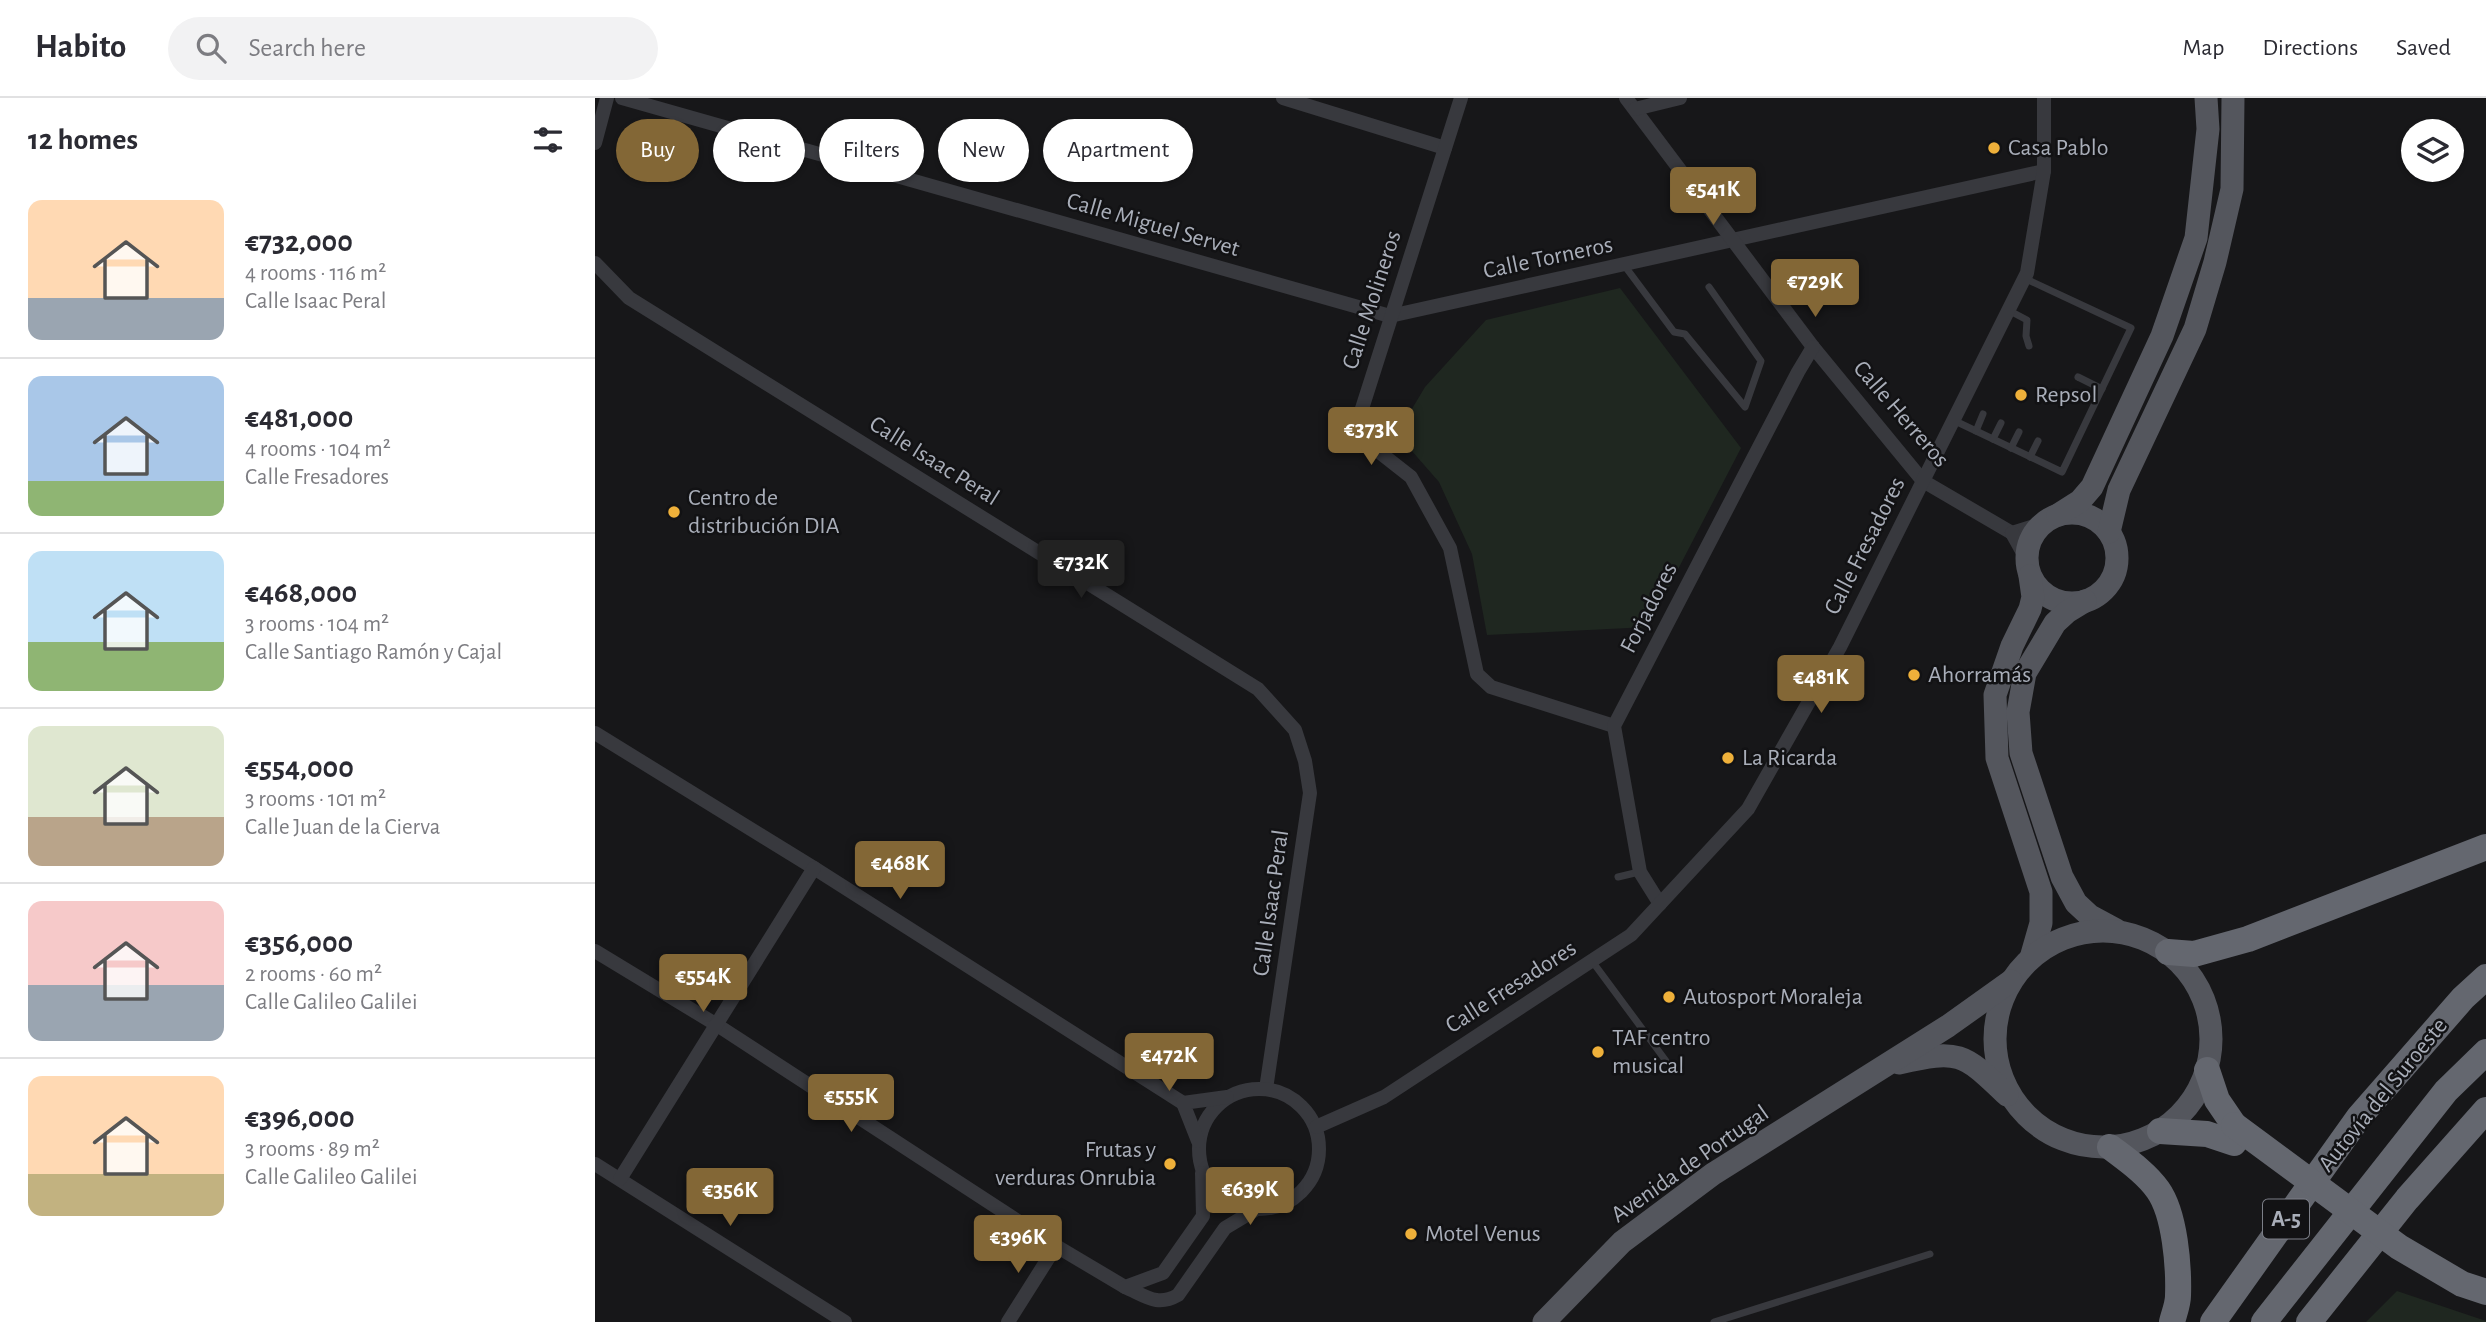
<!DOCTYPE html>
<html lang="en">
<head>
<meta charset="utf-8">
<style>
  body { margin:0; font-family:"Alegreya Sans",sans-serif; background:#f2f2f3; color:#2b2b33; height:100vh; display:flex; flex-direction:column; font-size:26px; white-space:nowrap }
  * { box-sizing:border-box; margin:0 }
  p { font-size:23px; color:#7c7c81 }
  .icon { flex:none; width:38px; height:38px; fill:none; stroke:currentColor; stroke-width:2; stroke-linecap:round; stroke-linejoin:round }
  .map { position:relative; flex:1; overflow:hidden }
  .drawer { display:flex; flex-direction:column; background:#fff; width:595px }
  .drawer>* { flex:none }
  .top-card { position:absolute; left:21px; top:21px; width:665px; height:63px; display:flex; gap:14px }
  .fabs { position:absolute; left:1806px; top:21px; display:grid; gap:14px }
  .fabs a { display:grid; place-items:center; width:63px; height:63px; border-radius:50%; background:#fff; box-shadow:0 2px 5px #0004; font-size:35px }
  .price { position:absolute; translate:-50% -60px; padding:0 16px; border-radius:7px; background:#836736; color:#fff; font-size:23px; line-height:46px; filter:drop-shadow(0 2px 4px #0008) }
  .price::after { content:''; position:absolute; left:50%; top:42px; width:21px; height:16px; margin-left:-10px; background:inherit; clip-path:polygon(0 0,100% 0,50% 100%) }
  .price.active { background:#222; color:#fff }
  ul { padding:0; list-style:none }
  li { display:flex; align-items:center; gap:21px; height:175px; padding:0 28px }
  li+li { border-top:2px solid #e1e1e2 }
  li span { display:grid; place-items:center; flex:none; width:196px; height:140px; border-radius:14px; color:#555 }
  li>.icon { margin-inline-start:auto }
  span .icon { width:84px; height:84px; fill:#fffc; stroke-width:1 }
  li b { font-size:30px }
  h2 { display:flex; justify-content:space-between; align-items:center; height:84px; padding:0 28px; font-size:30px }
  .tag { padding:0 24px; border-radius:32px; background:#fff; box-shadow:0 2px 5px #0004; font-size:24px; line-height:63px }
  .tag.active { background:#836736; color:#fff }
  header { display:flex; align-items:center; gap:42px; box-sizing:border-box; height:98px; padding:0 35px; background:#fff; border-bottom:2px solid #e1e1e2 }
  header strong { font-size:33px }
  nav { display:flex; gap:38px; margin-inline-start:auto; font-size:24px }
  .search { width:490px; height:63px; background:#f2f2f3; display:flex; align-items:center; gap:18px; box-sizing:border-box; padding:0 24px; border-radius:38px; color:#7c7c81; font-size:26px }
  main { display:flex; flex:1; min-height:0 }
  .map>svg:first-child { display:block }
  .green { fill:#1f2720 }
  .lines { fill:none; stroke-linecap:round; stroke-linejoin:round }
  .service { stroke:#38393e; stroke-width:7 }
  .minor { stroke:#38393e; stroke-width:14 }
  .primary { stroke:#54565d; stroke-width:23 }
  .motorway { stroke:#64676f; stroke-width:26 }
  .motorway-bridge { stroke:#64676f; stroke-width:26 }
  .poi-dot { fill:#eeb03a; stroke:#121214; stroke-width:2.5 }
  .labels { text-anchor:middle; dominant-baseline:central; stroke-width:5; stroke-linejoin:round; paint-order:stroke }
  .shield { fill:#121214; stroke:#7c7f88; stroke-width:2 }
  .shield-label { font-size:23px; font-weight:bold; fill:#a9aeb9 }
  .poi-label { font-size:24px; fill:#a9aeb9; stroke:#121214; text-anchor:start }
  .street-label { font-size:24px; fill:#a9aeb9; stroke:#121214 }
</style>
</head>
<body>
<header>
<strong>Habito</strong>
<div class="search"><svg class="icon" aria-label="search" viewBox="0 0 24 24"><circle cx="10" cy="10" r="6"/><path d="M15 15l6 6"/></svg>Search here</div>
<nav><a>Map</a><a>Directions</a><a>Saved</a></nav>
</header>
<main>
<section class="drawer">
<h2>12 homes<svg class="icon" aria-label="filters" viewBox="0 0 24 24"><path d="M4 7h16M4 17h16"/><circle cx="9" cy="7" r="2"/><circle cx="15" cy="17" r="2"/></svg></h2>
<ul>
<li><span style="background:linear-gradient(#ffd9b3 70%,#9aa5b1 0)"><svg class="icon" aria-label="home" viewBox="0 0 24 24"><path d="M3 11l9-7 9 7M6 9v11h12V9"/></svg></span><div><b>€732,000</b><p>4 rooms · 116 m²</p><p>Calle Isaac Peral</p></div></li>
<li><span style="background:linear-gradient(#a9c7e8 75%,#8fb573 0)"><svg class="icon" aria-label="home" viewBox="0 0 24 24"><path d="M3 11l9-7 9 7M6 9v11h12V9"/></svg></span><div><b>€481,000</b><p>4 rooms · 104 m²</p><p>Calle Fresadores</p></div></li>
<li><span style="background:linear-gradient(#bfe0f5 65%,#8fb573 0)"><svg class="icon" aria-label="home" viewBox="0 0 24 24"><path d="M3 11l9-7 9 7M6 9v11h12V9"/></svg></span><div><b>€468,000</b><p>3 rooms · 104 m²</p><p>Calle Santiago Ramón y Cajal</p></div></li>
<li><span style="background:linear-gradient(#dfe7d0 65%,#b9a48a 0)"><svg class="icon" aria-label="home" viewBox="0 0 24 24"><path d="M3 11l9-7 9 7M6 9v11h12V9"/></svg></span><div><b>€554,000</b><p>3 rooms · 101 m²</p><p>Calle Juan de la Cierva</p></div></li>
<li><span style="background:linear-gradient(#f6c9c9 60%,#9aa5b1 0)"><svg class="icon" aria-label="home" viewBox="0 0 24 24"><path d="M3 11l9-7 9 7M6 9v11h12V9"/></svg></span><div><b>€356,000</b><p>2 rooms · 60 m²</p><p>Calle Galileo Galilei</p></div></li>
<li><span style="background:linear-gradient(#ffd9b3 70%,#c2b280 0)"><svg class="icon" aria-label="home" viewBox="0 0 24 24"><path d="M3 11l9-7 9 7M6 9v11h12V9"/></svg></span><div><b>€396,000</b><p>3 rooms · 89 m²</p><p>Calle Galileo Galilei</p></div></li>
</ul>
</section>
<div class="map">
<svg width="1891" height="1224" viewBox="0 0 1891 1224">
  <rect width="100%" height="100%" fill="#171719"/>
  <!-- green -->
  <g class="green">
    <path d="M1025,190L1146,350L1053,529L892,537L877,456L844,384L802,336L830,289L891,222Z"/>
    <path d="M1802,1193L1891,1223V1224H1771Z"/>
  </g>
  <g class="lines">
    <!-- service -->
    <g class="service">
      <path d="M1029,167L1079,234L1090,236L1150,309L1166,263L1114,189"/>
      <path d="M1413,212L1432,222L1431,238L1434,248"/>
      <path d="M1483,279L1507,291"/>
      <path d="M1358,322L1467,374L1536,230L1429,180"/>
      <path d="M1381,333L1388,316"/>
      <path d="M1398,341L1406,325"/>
      <path d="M1416,350L1424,334"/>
      <path d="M1435,359L1443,343"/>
      <path d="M1023,779L1044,774"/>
      <path d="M997,863L1071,963"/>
      <path d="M1119,1224L1335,1156"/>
    </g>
    <!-- minor -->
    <g class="minor">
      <path d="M27,0L795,218L1449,73"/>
      <path d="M688,0L850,50"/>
      <path d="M866,0L764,320L767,334L774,346L816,379L855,450L882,576L896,589L1019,628"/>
      <path d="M1031,0L1218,249L1328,383L1417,435"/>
      <path d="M1040,11L1085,0"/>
      <path d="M0,45L12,0"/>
      <path d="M0,165L34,200L663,591L700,632L710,663L715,695L671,991"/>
      <path d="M1417,435L1449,425"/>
      <path d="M1417,435L1432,462"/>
      <path d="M0,635L219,770L588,1005"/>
      <path d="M1065,806L1045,774L1019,628L1203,274L1218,249"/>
      <path d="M0,853L122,927L461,1148L530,1189"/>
      <circle cx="664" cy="1051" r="60"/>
      <path d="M721,1029L789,999L1036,837L1153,711L1245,549L1432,175L1449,73V0"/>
      <path d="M603,1043L588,1005L632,999"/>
      <path d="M0,1066L250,1224"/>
      <path d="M607,1075L608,1118L568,1175L530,1189C551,1198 562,1209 583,1197L630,1130L660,1112"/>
      <path d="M25,1081L219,770"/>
      <path d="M413,1224L461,1148"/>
    </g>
    <!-- primary -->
    <g class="primary">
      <circle cx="1477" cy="460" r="45"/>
      <path d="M1463,417L1485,403L1497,389L1567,238L1601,140L1613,31L1611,0"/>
      <path d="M1514,434L1524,392L1600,231L1620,164L1637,91L1638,0"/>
      <path d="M1435,478L1438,499L1435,511L1417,548L1400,597L1402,660L1446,794V825L1436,860"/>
      <path d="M1490,503L1472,514L1460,525L1430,575L1423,614L1426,655L1467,779L1481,805L1495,818L1521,832"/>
      <circle cx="1508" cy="941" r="108"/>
      <path d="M1304,965C1365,951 1368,955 1412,997"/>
      <path d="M949,1224L1027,1144L1118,1076L1353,928L1416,883"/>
    </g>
    <!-- motorway -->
    <g class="motorway">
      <path d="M1573,854L1599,856L1653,841L1891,749"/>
      <path d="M1612,972L1622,1002L1639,1027"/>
      <path d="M1565,1033L1612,1036L1639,1045"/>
      <path d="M1515,1049C1532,1062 1551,1075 1563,1092C1580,1116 1584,1168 1583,1198C1583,1206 1579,1216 1577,1224"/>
      <path d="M1618,1224L1764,1019L1868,900L1891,879"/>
      <path d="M1669,1224L1851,993L1891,954"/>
      <path d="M1714,1224L1812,1101L1891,1012"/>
    </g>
    <!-- motorway-bridge -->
    <path class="motorway-bridge" d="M1639,1027L1804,1149L1867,1186L1891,1194"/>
  </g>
  <!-- markers -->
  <g class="poi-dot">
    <circle cx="1399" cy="50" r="7"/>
    <circle cx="1426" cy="297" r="7"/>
    <circle cx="79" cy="414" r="7"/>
    <circle cx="1319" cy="577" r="7"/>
    <circle cx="1133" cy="660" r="7"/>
    <circle cx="1074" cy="899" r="7"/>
    <circle cx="1003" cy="954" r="7"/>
    <circle cx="575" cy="1066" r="7"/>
    <circle cx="816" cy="1136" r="7"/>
  </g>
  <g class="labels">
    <!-- shield labels -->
    <rect class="shield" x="1668" y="1101.5" width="46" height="39" rx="5"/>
    <g class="shield-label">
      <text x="1691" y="1121">A-5</text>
    </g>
    <!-- poi labels -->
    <g class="poi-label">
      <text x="1413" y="50">Casa Pablo</text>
      <text x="1440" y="297">Repsol</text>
      <text x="93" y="400">Centro de<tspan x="93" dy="28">distribución DIA</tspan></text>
      <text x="1333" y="577">Ahorramás</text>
      <text x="1147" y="660">La Ricarda</text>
      <text x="1088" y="899">Autosport Moraleja</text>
      <text x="1017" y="940">TAF centro<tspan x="1017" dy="28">musical</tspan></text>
      <text x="561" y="1052" text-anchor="end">Frutas y<tspan x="561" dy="28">verduras Onrubia</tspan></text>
      <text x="830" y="1136">Motel Venus</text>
    </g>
    <!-- street labels -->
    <g class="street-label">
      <text transform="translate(558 127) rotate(16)">Calle Miguel Servet</text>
      <text transform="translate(953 160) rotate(-12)">Calle Torneros</text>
      <text transform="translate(777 202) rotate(-72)">Calle Molineros</text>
      <text transform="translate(1306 316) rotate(49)">Calle Herreros</text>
      <text transform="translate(339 363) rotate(32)">Calle Isaac Peral</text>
      <text transform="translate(1270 448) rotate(-63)">Calle Fresadores</text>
      <text transform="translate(1054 510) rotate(-63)">Forjadores</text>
      <text transform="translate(676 805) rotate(-82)">Calle Isaac Peral</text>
      <text transform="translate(916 889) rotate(-33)">Calle Fresadores</text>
      <text transform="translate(1788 997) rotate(-51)">Autovía del Suroeste</text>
      <text transform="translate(1095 1066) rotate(-35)">Avenida de Portugal</text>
    </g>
  </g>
</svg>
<div class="fabs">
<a><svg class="icon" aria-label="layers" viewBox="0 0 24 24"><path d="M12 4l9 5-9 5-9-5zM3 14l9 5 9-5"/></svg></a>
</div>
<b class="price" style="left:1118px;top:129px">€541K</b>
<b class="price" style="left:1220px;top:221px">€729K</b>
<b class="price" style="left:776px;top:369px">€373K</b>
<b class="price active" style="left:486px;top:502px">€732K</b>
<b class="price" style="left:1226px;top:617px">€481K</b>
<b class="price" style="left:305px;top:803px">€468K</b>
<b class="price" style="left:108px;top:916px">€554K</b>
<b class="price" style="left:574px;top:995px">€472K</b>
<b class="price" style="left:256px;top:1036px">€555K</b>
<b class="price" style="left:655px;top:1129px">€639K</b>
<b class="price" style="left:135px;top:1130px">€356K</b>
<b class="price" style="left:423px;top:1177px">€396K</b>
<div class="top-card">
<a class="tag active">Buy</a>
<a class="tag">Rent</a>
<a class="tag">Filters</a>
<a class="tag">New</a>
<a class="tag">Apartment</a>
</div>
</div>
</main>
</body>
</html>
